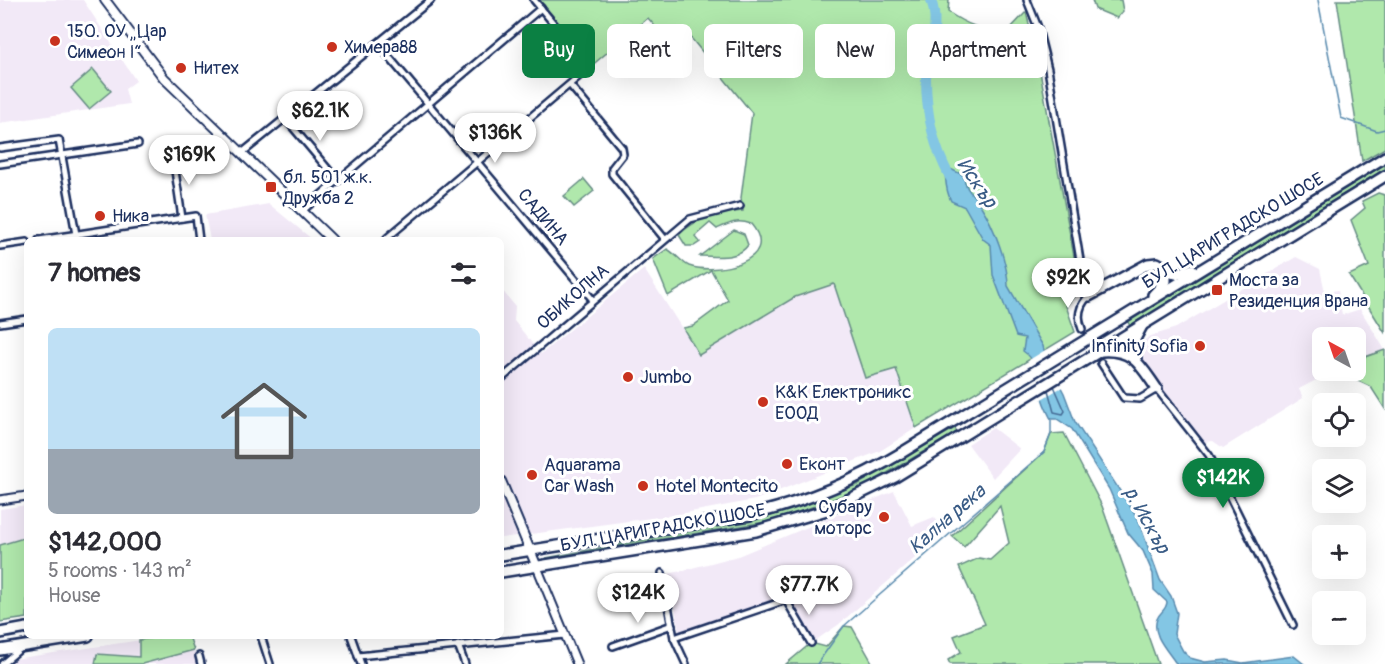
<!DOCTYPE html>
<html lang="en">
<head>
<meta charset="utf-8">
<style>
  body { margin:0; font-family:Pangolin,sans-serif; background:#f7f7f7; color:#2b2b33; height:100vh; display:flex; flex-direction:column; font-size:22px; white-space:nowrap }
  * { box-sizing:border-box; margin:0 }
  p { font-size:20px; color:#7c7c81 }
  .icon { flex:none; width:33px; height:33px; fill:none; stroke:currentColor; stroke-width:2; stroke-linecap:round; stroke-linejoin:round }
  .map { position:relative; flex:1; overflow:hidden }
  .side { position:absolute; left:24px; top:237px; width:480px; height:402px; display:flex; flex-direction:column; background:#fff; border-radius:9px; box-shadow:0 6px 24px #0002 }
  .side>* { flex:none }
  .hud { position:absolute; left:522px; top:24px; width:570px; height:54px; display:flex; gap:12px }
  .needle { width:39px; rotate:320deg }
  .tools { position:absolute; left:1312px; top:327px; display:grid; gap:12px }
  .tools a { display:grid; place-items:center; width:54px; height:54px; border-radius:9px; background:#fff; box-shadow:0 6px 24px #0002; font-size:30px }
  .price { position:absolute; translate:-50% -51px; padding:0 14px; border-radius:21px; background:#fff; color:#222; font-size:20px; line-height:39px; filter:drop-shadow(0 2px 3px #0008) }
  .price::after { content:''; position:absolute; left:50%; top:36px; width:18px; height:14px; margin-left:-9px; background:inherit; clip-path:polygon(0 0,100% 0,50% 100%) }
  .price.active { background:#0b8043; color:#fff }
  ul { padding:0; list-style:none }
  li { display:grid; align-content:center; gap:12px; height:318px; padding:0 24px }
  li span { display:grid; place-items:center; height:186px; border-radius:9px; color:#555 }
  li>.icon { margin-inline-start:auto }
  span .icon { width:108px; height:108px; fill:#fffc; stroke-width:1 }
  li b { font-size:26px }
  h2 { display:flex; justify-content:space-between; align-items:center; height:72px; padding:0 24px; font-size:26px }
  .chip { padding:0 21px; border-radius:9px; background:#fff; box-shadow:0 6px 24px #0002; font-size:21px; line-height:54px }
  .chip.active { background:#0b8043; color:#fff }
  .map>svg:first-child { display:block }
  .built { fill:#f2e9f7 }
  .green { fill:#b0e8ac; stroke:#668c85; stroke-width:1.5 }
  .water { fill:#83c6e4; stroke:#598aae; stroke-width:1.5 }
  .pier { fill:#fff }
  .lines { fill:none; stroke-linecap:round; stroke-linejoin:round }
  .shore { stroke:#456b94; stroke-width:1.5 }
  .stream { stroke:#598aae; stroke-width:1.5 }
  .river { stroke:#83c6e4; stroke-width:10 }
  .minor-tunnel { stroke:#d1d5df; stroke-width:5; stroke-dasharray:5 2.5; stroke-linecap:butt }
  .minor-casing { stroke:#1b2f5e; stroke-width:10 }
  .tertiary-casing { stroke:#1b2f5e; stroke-width:11 }
  .secondary-casing { stroke:#1b2f5e; stroke-width:12 }
  .trunk-casing { stroke:#1b2f5e; stroke-width:14 }
  .minor { stroke:#fff; stroke-width:5 }
  .tertiary { stroke:#fff; stroke-width:7 }
  .secondary { stroke:#fff; stroke-width:8 }
  .trunk { stroke:#fff; stroke-width:9 }
  .poi-dot { fill:#c8321e; stroke:#fff; stroke-width:2 }
  .labels { text-anchor:middle; dominant-baseline:central; stroke-width:6; stroke-linejoin:round; paint-order:stroke }
  .poi-label { font-size:18px; fill:#1b2f5e; stroke:#fff; text-anchor:start }
  .street-label { font-size:18px; fill:#1b2f5e; stroke:#fff }
  .water-label { font-size:20px; font-style:italic; fill:#3a5c86; stroke:#fff }
</style>
</head>
<body>
<div class="map">
<svg width="1385" height="664" viewBox="0 0 1385 664">
  <rect width="100%" height="100%" fill="#fff"/>
  <filter id="ink" filterUnits="userSpaceOnUse"><feTurbulence type="fractalNoise" baseFrequency=".0167" numOctaves="2"/><feDisplacementMap in="SourceGraphic" scale="12" xChannelSelector="R" yChannelSelector="G"/><feConvolveMatrix kernelMatrix="1 2 1 2 8 2 1 2 1" color-interpolation-filters="sRGB"/></filter>
  <g filter="url(#ink)">
    <!-- built -->
    <g class="built">
      <path d="M0,0H83L136,81L125,89L129,104L0,123Z"/>
      <path d="M269,204L313,240H210L205,215Z"/>
      <path d="M1296,257L1320,269L1325,292L1338,290L1342,315L1360,309L1385,350L1356,360V338H1323V370L1333,371L1299,389L1303,398L1223,448L1213,441L1205,442L1164,392L1139,353L1142,343L1148,337L1176,328Z"/>
      <path d="M644,269L699,355L795,297L834,284L865,378L896,369L916,428L880,451L755,500L674,515L501,538V289L515,306L514,321L541,354Z"/>
      <path d="M993,428L1020,449L993,478L968,444Z"/>
      <path d="M894,491L912,526L934,517L946,531L838,625L816,640L810,637L786,596L679,632L669,574L738,556Z"/>
      <path d="M27,505V618L0,622V509Z"/>
      <path d="M168,636H189L199,664H0V661Z"/>
    </g>
    <!-- green -->
    <g class="green">
      <path d="M534,0H949L948,12C967,25 983,31 1007,32L1026,12L1039,66L1080,289L1066,306L1075,332L916,428L896,369L865,378L834,284L795,297L699,355L683,328L693,326L728,300L711,270L668,296L653,259L667,249C675,253 682,263 689,266C714,275 783,262 751,224C737,219 730,223 717,229L710,223L695,236L700,242L694,246H686L679,235C696,217 719,213 743,211L741,198L752,113L691,38L675,50L648,18L590,67Z"/>
      <path d="M1092,0H1121L1123,11L1117,18L1095,9Z"/>
      <path d="M1337,0H1385V148L1362,161Z"/>
      <path d="M93,69L111,91L89,109L71,88Z"/>
      <path d="M1385,164V169L1130,326L1128,322Z"/>
      <path d="M584,179L594,191L574,207L564,196Z"/>
      <path d="M1378,193L1385,195V333L1349,275L1369,266L1351,220L1365,208L1362,201Z"/>
      <path d="M734,230L744,234L748,245C738,260 717,256 700,256Z"/>
      <path d="M1385,350V409L1371,387L1337,371L1356,370V360Z"/>
      <path d="M955,428L957,432L860,489L777,520L546,558L774,515L857,485Z"/>
      <path d="M1064,433L1102,506L1158,664H950L948,660L961,652L954,636L985,624L959,567L979,558L990,560L1009,543L1000,506L964,547L952,536L1044,452L1051,434Z"/>
      <path d="M27,537V618L0,622V545Z"/>
      <path d="M844,626L852,627L873,664H786L811,643L826,647Z"/>
      <path d="M168,636H189L194,650L142,664H95L97,654L139,657V640Z"/>
    </g>
    <!-- water -->
    <path class="water" d="M944,166L963,175C967,194 973,192 981,206C994,226 1008,264 1008,286L1043,346L1046,359L1064,393L1075,422L1137,517L1160,580L1171,596L1177,613L1174,634L1183,651L1190,658L1205,662L1227,660L1243,663L1294,656L1304,664H1177L1175,662C1167,650 1151,634 1157,619C1160,611 1166,611 1167,602L1154,590L1153,574L1143,551L1128,533L1109,489L1072,429L1057,419H1051C1048,413 1045,407 1043,401C1037,382 1042,364 1023,351L1025,338L1016,336L993,275L991,245L983,239L965,207L951,201C944,186 947,181 944,166Z"/>
    <!-- pier -->
    <path class="pier" d="M1047,349L1064,386L1040,400L1037,375L1029,360Z"/>
    <g class="lines">
      <!-- shore -->
      <path class="shore" d="M1048,390L1054,412L1063,414L1065,411L1054,386"/>
      <!-- stream -->
      <g class="stream">
        <path d="M1318,0L1341,118L1377,131L1385,129"/>
        <path d="M817,664L844,626L1044,452L1051,434V418"/>
      </g>
      <!-- river -->
      <path class="river" d="M931,0C941,28 927,50 926,78C926,113 933,146 950,177"/>
      <!-- minor-tunnel -->
      <path class="minor-tunnel" d="M1082,329L1101,363"/>
      <!-- minor casing -->
      <g class="minor-casing">
        <g id="minor">
          <path d="M1027,0L1037,25L1048,69L1085,290L1089,296C1079,305 1077,317 1082,329"/>
          <path d="M378,44L593,300"/>
          <path d="M570,85L622,148L623,154L612,168V174L664,238"/>
          <path d="M285,118L338,181"/>
          <path d="M0,148L59,140L77,240"/>
          <path d="M242,153L431,0"/>
          <path d="M173,157L182,218"/>
          <path d="M0,164L138,144"/>
          <path d="M302,211L541,8"/>
          <path d="M39,240L196,216L199,240"/>
          <path d="M388,240L387,238L590,67L534,0"/>
          <path d="M0,246L27,242"/>
          <path d="M0,323L27,319"/>
          <path d="M1101,363L1124,398L1140,399L1157,389L1209,455L1293,625"/>
          <path d="M501,379L690,219L740,206"/>
          <path d="M662,573L674,638L686,664"/>
          <path d="M261,636L270,664"/>
          <path d="M351,636L361,664"/>
          <path d="M674,638L786,600L811,643"/>
          <path d="M458,645L465,664"/>
          <path d="M613,646L672,625"/>
          <path d="M199,656L201,664"/>
          <path d="M358,656L565,635"/>
          <path d="M2,664L21,648"/>
        </g>
      </g>
      <!-- tertiary casing -->
      <g class="tertiary-casing">
        <g id="tertiary">
          <path d="M0,500L27,496"/>
          <path d="M537,567L577,664"/>
        </g>
      </g>
      <!-- secondary casing -->
      <g class="secondary-casing">
        <g id="secondary">
          <path d="M105,0L164,78L332,240"/>
          <path d="M501,481L537,567"/>
        </g>
      </g>
      <!-- trunk casing -->
      <g class="trunk-casing">
        <g id="trunk">
          <path d="M1153,295L1166,281V270"/>
          <path d="M1089,296L1148,264L1157,263L1176,274L1192,269"/>
          <path d="M1102,351C1134,349 1140,365 1157,389"/>
          <path d="M1136,360L1134,341L1142,326"/>
          <path d="M501,555L750,515C805,502 855,481 903,452L1385,157"/>
          <path d="M501,572L756,531L827,510L895,477L1385,176"/>
          <path d="M0,633L27,628"/>
          <path d="M0,650L88,636"/>
        </g>
      </g>
      <!-- minor -->
      <use href="#minor" class="minor"/>
      <!-- tertiary -->
      <use href="#tertiary" class="tertiary"/>
      <!-- secondary -->
      <use href="#secondary" class="secondary"/>
      <!-- trunk -->
      <use href="#trunk" class="trunk"/>
    </g>
  </g>
  <!-- markers -->
  <g class="poi-dot">
    <circle cx="55" cy="41" r="6"/>
    <circle cx="332" cy="47" r="6"/>
    <circle cx="181" cy="68" r="6"/>
    <rect x="265" y="181" width="12" height="12" rx="3"/>
    <circle cx="100" cy="216" r="6"/>
    <rect x="1211" y="284" width="12" height="12" rx="3"/>
    <circle cx="1200" cy="346" r="6"/>
    <circle cx="628" cy="377" r="6"/>
    <circle cx="763" cy="402" r="6"/>
    <circle cx="787" cy="464" r="6"/>
    <circle cx="532" cy="475" r="6"/>
    <circle cx="643" cy="486" r="6"/>
    <circle cx="884" cy="517" r="6"/>
  </g>
  <g class="labels">
    <!-- poi labels -->
    <g class="poi-label">
      <text x="67" y="31">150. ОУ „Цар<tspan x="67" dy="21">Симеон I“</tspan></text>
      <text x="344" y="47">Химера88</text>
      <text x="193" y="68">Нитех</text>
      <text x="283" y="177">бл. 501 ж.к.<tspan x="283" dy="21">Дружба 2</tspan></text>
      <text x="112" y="216">Ника</text>
      <text x="1229" y="280">Моста за<tspan x="1229" dy="21">Резиденция Врана</tspan></text>
      <text x="1188" y="346" text-anchor="end">Infinity Sofia</text>
      <text x="640" y="377">Jumbo</text>
      <text x="775" y="392">K&amp;K Електроникс<tspan x="775" dy="21">ЕООД</tspan></text>
      <text x="799" y="464">Еконт</text>
      <text x="544" y="465">Aquarama<tspan x="544" dy="21">Car Wash</tspan></text>
      <text x="655" y="486">Hotel Montecito</text>
      <text x="872" y="507" text-anchor="end">Субару<tspan x="872" dy="21">моторс</tspan></text>
    </g>
    <!-- street labels -->
    <g class="street-label">
      <text transform="translate(543 217) rotate(50)">САДИНА</text>
      <text transform="translate(1233 231) rotate(-31)">БУЛ. ЦАРИГРАДСКО ШОСЕ</text>
      <text transform="translate(573 297) rotate(-41)">ОБИКОЛНА</text>
      <text transform="translate(663 528) rotate(-10)">БУЛ. ЦАРИГРАДСКО ШОСЕ</text>
    </g>
    <!-- water labels -->
    <g class="water-label">
      <text transform="translate(977 183) rotate(56)">Искър</text>
      <text transform="translate(947 519) rotate(-41)">Кална река</text>
      <text transform="translate(1147 520) rotate(61)">р. Искър</text>
    </g>
  </g>
</svg>
<div class="tools">
<a><svg class="needle" viewBox="-14 -14 28 28"><path d="M0-13l5 13h-10z" fill="#e53935"/><path d="M0 13l5-13h-10z" fill="#7c7c81"/></svg></a>
<a><svg class="icon" aria-label="locate" viewBox="0 0 24 24"><circle cx="12" cy="12" r="6"/><path d="M12 2v4M12 18v4M2 12h4M18 12h4"/></svg></a>
<a><svg class="icon" aria-label="layers" viewBox="0 0 24 24"><path d="M12 4l9 5-9 5-9-5zM3 14l9 5 9-5"/></svg></a>
<a>+</a>
<a>−</a>
</div>
<b class="price" style="left:320px;top:142px">$62.1K</b>
<b class="price" style="left:495px;top:164px">$136K</b>
<b class="price" style="left:189px;top:186px">$169K</b>
<b class="price" style="left:1068px;top:309px">$92K</b>
<b class="price active" style="left:1223px;top:509px">$142K</b>
<b class="price" style="left:809px;top:616px">$77.7K</b>
<b class="price" style="left:638px;top:624px">$124K</b>
<div class="hud">
<a class="chip active">Buy</a>
<a class="chip">Rent</a>
<a class="chip">Filters</a>
<a class="chip">New</a>
<a class="chip">Apartment</a>
</div>
<section class="side">
<h2>7 homes<svg class="icon" aria-label="filters" viewBox="0 0 24 24"><path d="M4 7h16M4 17h16"/><circle cx="9" cy="7" r="2"/><circle cx="15" cy="17" r="2"/></svg></h2>
<ul>
<li><span style="background:linear-gradient(#bfe0f5 65%,#9aa5b1 0)"><svg class="icon" aria-label="home" viewBox="0 0 24 24"><path d="M3 11l9-7 9 7M6 9v11h12V9"/></svg></span><div><b>$142,000</b><p>5 rooms · 143 m²</p><p>House</p></div></li>
</ul>
</section>
</div>
</body>
</html>
